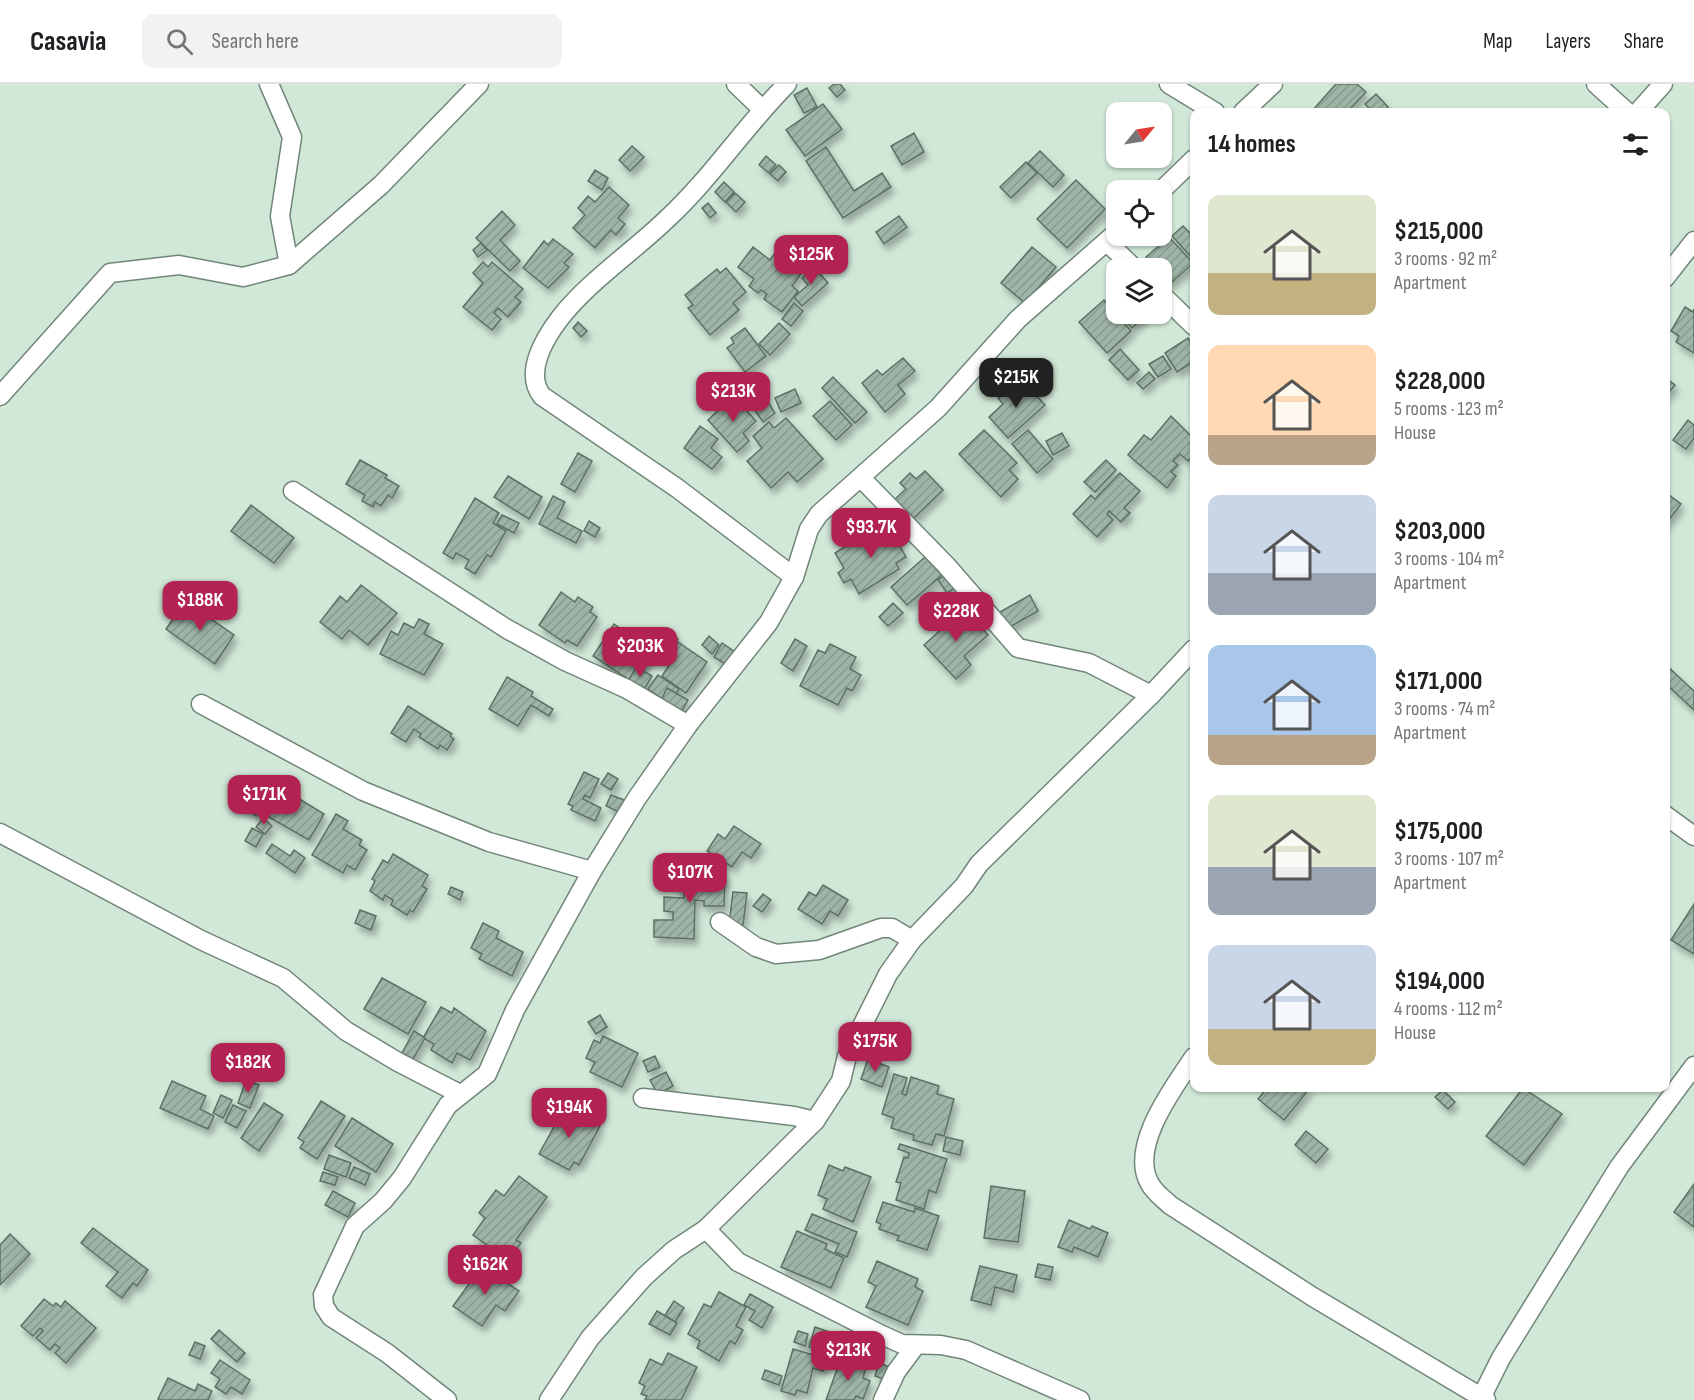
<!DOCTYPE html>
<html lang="en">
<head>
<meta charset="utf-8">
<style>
  body { margin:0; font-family:"Sofia Sans Condensed",sans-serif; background:#f2f2f2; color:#202124; height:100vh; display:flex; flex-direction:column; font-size:22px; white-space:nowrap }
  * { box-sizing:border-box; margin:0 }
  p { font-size:20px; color:#757577 }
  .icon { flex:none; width:33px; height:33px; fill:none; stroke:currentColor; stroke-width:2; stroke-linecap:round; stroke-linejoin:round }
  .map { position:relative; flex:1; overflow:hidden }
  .details { position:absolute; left:1190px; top:24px; width:480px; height:984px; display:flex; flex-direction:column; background:#fff; border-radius:12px; box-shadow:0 2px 4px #0004 }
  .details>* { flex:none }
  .needle { width:39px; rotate:60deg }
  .tools { position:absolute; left:1106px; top:18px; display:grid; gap:12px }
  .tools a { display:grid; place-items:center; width:66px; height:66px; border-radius:12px; background:#fff; box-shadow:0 2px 4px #0004; font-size:30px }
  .price { position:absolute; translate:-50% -51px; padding:0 14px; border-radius:12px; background:#b22354; color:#fff; font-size:20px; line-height:39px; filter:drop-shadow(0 2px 3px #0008) }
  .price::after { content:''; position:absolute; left:50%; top:36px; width:18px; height:14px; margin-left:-9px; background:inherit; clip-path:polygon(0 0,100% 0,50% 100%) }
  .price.active { background:#222; color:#fff }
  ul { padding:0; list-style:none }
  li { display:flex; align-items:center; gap:18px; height:150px; padding:0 18px }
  li span { display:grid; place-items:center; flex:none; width:168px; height:120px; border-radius:12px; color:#555 }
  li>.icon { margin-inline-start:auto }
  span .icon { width:72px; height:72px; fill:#fffc; stroke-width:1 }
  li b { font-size:26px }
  h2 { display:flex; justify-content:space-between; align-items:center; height:72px; padding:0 18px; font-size:26px }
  header { display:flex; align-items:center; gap:36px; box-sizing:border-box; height:84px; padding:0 30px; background:#fff; border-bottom:2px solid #e0e0e0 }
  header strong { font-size:28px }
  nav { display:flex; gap:33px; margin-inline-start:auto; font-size:21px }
  .search { width:420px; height:54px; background:#f2f2f2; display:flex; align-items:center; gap:15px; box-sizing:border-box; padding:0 21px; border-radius:12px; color:#757577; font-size:22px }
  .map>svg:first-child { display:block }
  .building { fill:url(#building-hatch); stroke:#5c7163; stroke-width:1.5; filter:url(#shadow) }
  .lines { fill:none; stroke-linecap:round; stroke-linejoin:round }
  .street-casing { stroke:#718679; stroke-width:21 }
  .street { stroke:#fff; stroke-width:18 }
</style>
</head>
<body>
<header>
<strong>Casavia</strong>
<div class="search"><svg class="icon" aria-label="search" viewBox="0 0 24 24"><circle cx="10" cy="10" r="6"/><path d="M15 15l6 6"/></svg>Search here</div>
<nav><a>Map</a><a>Layers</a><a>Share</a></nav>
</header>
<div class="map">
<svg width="1694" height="1316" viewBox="0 0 1694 1316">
  <defs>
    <pattern id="building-hatch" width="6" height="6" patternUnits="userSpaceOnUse" patternTransform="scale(1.5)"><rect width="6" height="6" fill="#9eb4a6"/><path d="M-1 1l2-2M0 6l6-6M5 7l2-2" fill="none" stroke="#879a8e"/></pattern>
    <filter id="shadow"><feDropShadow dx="3.5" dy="6" stdDeviation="3" flood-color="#0004"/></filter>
  </defs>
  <rect width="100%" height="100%" fill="#d1e8d8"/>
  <!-- building -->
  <g class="building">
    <path d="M834,0H840L845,6L837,13L829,4Z"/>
    <path d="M1336,0H1357L1366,8L1347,28H1311Z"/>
    <path d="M807,4L817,23L804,29L794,11Z"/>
    <path d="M1376,10L1388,23L1382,28H1373L1365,20Z"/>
    <path d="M823,20L842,45L805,72L786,46Z"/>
    <path d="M914,49L924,68L902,81L891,62Z"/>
    <path d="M632,62L644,73L630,87L619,76Z"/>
    <path d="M826,63L854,107L882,89L891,103L843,134L806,77Z"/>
    <path d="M1040,67L1064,91L1053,103L1028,79Z"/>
    <path d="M766,72L776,81L769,89L759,81Z"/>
    <path d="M1026,78L1037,89L1011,114L1000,103Z"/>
    <path d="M779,81L786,88L778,97L770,90Z"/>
    <path d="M595,86L608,94L602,106L588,97Z"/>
    <path d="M1076,96L1105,125L1067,164L1037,135Z"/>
    <path d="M724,98L734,108L725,118L715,108Z"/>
    <path d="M609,103L629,121L618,134L625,140L616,151L611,146L595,164L573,144L585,131L578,124L588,112L595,118Z"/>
    <path d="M735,109L745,118L736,128L726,118Z"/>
    <path d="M708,119L716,129L710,134L702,124Z"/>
    <path d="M502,127L515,141L500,156L520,177L510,187L476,154Z"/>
    <path d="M899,132L907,143L884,160L876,148Z"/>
    <path d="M1183,142L1194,153V176L1172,152Z"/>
    <path d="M1169,153L1193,179L1170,200L1161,190V184H1156L1146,173Z"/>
    <path d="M553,155L573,170L564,179L569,183L548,204L523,184L544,157L548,161Z"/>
    <path d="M481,159L487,166L478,173L473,166Z"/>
    <path d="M781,161L796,172L789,181L801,190L792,202L798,207L782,228L764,215L767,210L761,206L758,209L749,202L754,195L738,183L753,163L770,176Z"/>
    <path d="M1032,163L1056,183L1025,219L1001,199Z"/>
    <path d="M483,178L488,183L492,178L523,205L515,213L521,218L508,233L498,224L494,229L501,235L492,246L463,223L483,199L473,189Z"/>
    <path d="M814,183L828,199L802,222L794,213L808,201L802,194Z"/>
    <path d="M726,184L746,208L733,219L739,226L710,251L688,224L693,221L685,211L717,185L720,189Z"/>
    <path d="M1104,216L1131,247L1107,269L1079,238Z"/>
    <path d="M794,219L803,227L791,242L782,235Z"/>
    <path d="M1685,223L1693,228L1694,225V269L1676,258L1679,252L1671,247Z"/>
    <path d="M1120,230H1142L1145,233L1132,244Z"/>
    <path d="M578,238L587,247L581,253L573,244Z"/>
    <path d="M779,239L790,250L770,271L759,260Z"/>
    <path d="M745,244L766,272L745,288L727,264L734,259L731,254Z"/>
    <path d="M1188,254L1194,264V277L1177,288L1165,269Z"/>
    <path d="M1120,265L1139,286L1128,296L1109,276Z"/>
    <path d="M1163,272L1171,285L1158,293L1149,280Z"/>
    <path d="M903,274L915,287L898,301L905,310L885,328L862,299L877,286L882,291Z"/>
    <path d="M1149,288L1155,295L1143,305L1137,299Z"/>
    <path d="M833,293L867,328L855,339L822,304Z"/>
    <path d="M1665,293L1675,301L1665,313Z"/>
    <path d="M752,296L761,308L749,316L741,303Z"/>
    <path d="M1024,298L1045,321L1008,354L989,333L1003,320L998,314L1010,303L1014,307Z"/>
    <path d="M795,305L801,319L781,328L775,314Z"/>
    <path d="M763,310L775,329L763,338L750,319Z"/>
    <path d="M733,312L756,337L743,349L749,357L737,368L708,336Z"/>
    <path d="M830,317L852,341L836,356L813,332Z"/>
    <path d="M1171,332L1194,355V370L1188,377L1180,370L1173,377L1178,381L1171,388L1176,392L1167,404L1128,371L1144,351L1151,356Z"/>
    <path d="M786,334L823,375L797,398L788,388L771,404L747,377L762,364L753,352L769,338L774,344Z"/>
    <path d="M1688,336L1694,341V354L1686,365L1673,356Z"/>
    <path d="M700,342L718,355L711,364L722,373L712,385L684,364Z"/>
    <path d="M984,346L1017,379L1009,386L1018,395L1001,413L959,370Z"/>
    <path d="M1028,346L1053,375L1037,389L1012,360Z"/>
    <path d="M1062,349L1069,362L1053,371L1046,357Z"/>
    <path d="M578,369L592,377L575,408L561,400Z"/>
    <path d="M360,376L387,391L385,394L399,402L392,414L388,411L381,422L375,418L373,423L362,417L365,411L346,400Z"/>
    <path d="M1106,376L1116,386L1095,408L1084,398Z"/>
    <path d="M925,387L943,406L913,435L894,416L906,405L900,399L910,389L916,395Z"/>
    <path d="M1120,389L1140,407L1124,424L1130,429L1121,438L1109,427L1107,430L1113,436L1097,453L1073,430L1091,411L1095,415Z"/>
    <path d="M508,392L542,413L529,435L494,413Z"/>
    <path d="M1665,408L1681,420L1665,441Z"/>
    <path d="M553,412L565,418L557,434L582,447L576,459L539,440Z"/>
    <path d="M475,414L499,429L493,439L506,447L491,473L487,471L475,490L465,484L469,476L456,469L453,475L443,469Z"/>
    <path d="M251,421L294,454L274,479L231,447Z"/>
    <path d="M502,431L519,439L514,449L497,440Z"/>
    <path d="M589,437L600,444L595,453L584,447Z"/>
    <path d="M886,438L906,473L896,479L899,485L859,510L851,495L844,499L838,489L844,484L835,469L862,452L867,460L872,457L867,449Z"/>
    <path d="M925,473L942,491L907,521L891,503Z"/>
    <path d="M950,488L959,501L947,509L938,496Z"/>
    <path d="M361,501L397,529L368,561L349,546L342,555L320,538L340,512L347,518Z"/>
    <path d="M561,508L575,518L578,513L593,523L590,528L597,533L577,562L567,556L565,559L539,541Z"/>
    <path d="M1030,511L1038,527L1008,544L1000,528Z"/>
    <path d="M185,517L234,551L215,580L166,545Z"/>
    <path d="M893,519L903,529L888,542L879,533Z"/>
    <path d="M964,525L988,551L964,572L971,581L956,595L924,561Z"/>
    <path d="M419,535L429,540L424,550L443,560L424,591L380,570L391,547L398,551L404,539L414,544Z"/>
    <path d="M614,540L654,567L634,599L593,572Z"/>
    <path d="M670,550L678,555L665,575L658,570Z"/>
    <path d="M709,552L719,561L712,570L702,561Z"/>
    <path d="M795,555L807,562L793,587L781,579Z"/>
    <path d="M678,558L707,578L686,609L662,592L670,580L666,576Z"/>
    <path d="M722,559L738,570L730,583L714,573Z"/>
    <path d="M830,560L856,573L850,585L861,591L852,607L847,604L838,621L800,602L818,566L825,569Z"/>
    <path d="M1665,580L1694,607V626L1665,599Z"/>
    <path d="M636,583L652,592L645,604L629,596Z"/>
    <path d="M658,591L679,605L670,620L648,605Z"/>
    <path d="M507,593L533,608L531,612L553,625L549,632L531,621L518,642L489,625Z"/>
    <path d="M667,604L688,616L680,630L660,619Z"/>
    <path d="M408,622L452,650L450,652L454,655L447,666L440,661L438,665L419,653L421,650L414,645L406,658L391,649Z"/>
    <path d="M584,688L599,695L590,714L585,711L583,715L601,724L595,737L571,726L573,722L568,720Z"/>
    <path d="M608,689L618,695L611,706L601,700Z"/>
    <path d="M283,705L324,730L309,756L267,732Z"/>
    <path d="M246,707L264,717L256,732L238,721Z"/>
    <path d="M611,711L624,716L619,728L606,722Z"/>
    <path d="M336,730L348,737L343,745L362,756L359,761L367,766L355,786L347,781L343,789L312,771Z"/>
    <path d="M263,734L272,742L265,750L256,743Z"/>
    <path d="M734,742L761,760L751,774L742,768L732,783L707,767L718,750L725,755Z"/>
    <path d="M252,744L263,750L256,763L245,757Z"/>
    <path d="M272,760L290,772L294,766L305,774L295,789L266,769Z"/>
    <path d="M393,770L428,791L422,802L427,805L413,828L410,826L407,831L391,821L393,816L385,811L383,816L370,807L375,797L372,795L383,776L388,779Z"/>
    <path d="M689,789L725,790L724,822H704V817L695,816L694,855L654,853V836H673V828L664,827V813L684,814V807H676V793H689Z"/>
    <path d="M823,801L848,816L838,832L830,827L822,840L798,825L809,808L816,812Z"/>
    <path d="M451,803L463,808L460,816L448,810Z"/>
    <path d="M733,808L747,809L743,841L729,840Z"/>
    <path d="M763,810L771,816L762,828L753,822Z"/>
    <path d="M1694,820V870L1671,856Z"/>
    <path d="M360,826L376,832L371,846L355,839Z"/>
    <path d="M483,839L499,847L496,854L523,868L512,892L479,875L482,870L471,864Z"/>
    <path d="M382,894L426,918L408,950L364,925Z"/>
    <path d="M441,923L452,929L454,924L486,947L470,976L457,969L452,979L431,966L434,960L423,954Z"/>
    <path d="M600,931L607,943L596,950L588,938Z"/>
    <path d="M414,947L425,954L413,975L402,969Z"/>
    <path d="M603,952L638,969L622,1003L590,988L595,978L586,974L594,956L600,959Z"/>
    <path d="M655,972L660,983L648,988L643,977Z"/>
    <path d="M868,975L889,983L882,1003L861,995Z"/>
    <path d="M666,988L673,1002L658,1010L650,996Z"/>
    <path d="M894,990L907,994L902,1010L906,1011L911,993L939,1002L937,1010L954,1015L944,1052L936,1050L932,1061L913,1056L914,1051L891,1044L894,1034L882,1030Z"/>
    <path d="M246,996L259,1001L250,1024L238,1019Z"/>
    <path d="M172,997L206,1012L200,1025L214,1032L208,1045L160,1024Z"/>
    <path d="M1267,1004H1310L1284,1036L1258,1015Z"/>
    <path d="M1523,1004L1562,1030L1524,1081L1486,1052Z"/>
    <path d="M1443,1006L1455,1018L1448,1025L1435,1013Z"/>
    <path d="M221,1011L232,1016L223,1034L213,1029Z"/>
    <path d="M321,1017L345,1032L317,1075L300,1064L304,1058L298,1054Z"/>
    <path d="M264,1019L283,1031L259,1067L241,1054Z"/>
    <path d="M233,1021L246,1027L237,1044L225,1038Z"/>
    <path d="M565,1023L600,1042L579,1081L574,1078L569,1086L539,1070Z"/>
    <path d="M352,1034L393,1060L376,1088L335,1062Z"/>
    <path d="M1306,1047L1328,1065L1316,1079L1295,1061Z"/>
    <path d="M946,1053L963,1057L960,1071L943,1067Z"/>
    <path d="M900,1060L947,1075L936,1109L929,1106L924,1125L896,1116L901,1099L896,1098L904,1073L908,1074L909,1069L898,1065Z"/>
    <path d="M329,1071L351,1079L346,1093L324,1085Z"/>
    <path d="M829,1081L843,1087L845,1083L871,1093L853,1138L823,1125L827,1115L818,1111Z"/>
    <path d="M354,1083L370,1090L365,1101L349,1094Z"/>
    <path d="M323,1088L338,1093L335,1101L320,1097Z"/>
    <path d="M519,1092L547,1113L516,1156L521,1159L508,1176L473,1151L485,1134L479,1129L496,1106L504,1112Z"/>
    <path d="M1694,1100V1143L1674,1128Z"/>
    <path d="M991,1102L1025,1107L1018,1158L984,1154Z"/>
    <path d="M333,1107L355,1119L348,1133L325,1121Z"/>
    <path d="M883,1118L914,1128L915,1124L939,1132L927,1166L897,1156L899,1152L879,1145L881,1140L876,1138Z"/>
    <path d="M812,1130L857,1148L847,1173L835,1168L839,1160L805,1146Z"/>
    <path d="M1069,1136L1090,1145L1092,1142L1108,1149L1098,1173L1074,1163L1072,1168L1058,1163Z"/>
    <path d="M93,1144L148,1186L137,1202L133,1199L122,1214L106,1202L118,1188L81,1159Z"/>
    <path d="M797,1147L827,1160L825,1165L844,1174L831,1204L781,1183Z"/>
    <path d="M10,1150L30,1170L0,1201V1161Z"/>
    <path d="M877,1177L918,1195L915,1203L923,1207L908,1241L866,1223L876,1202L868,1198Z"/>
    <path d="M1038,1180L1053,1183L1050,1196L1035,1193Z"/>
    <path d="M482,1182L519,1207L505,1227L496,1221L482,1242L453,1222Z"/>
    <path d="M980,1182L1017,1191L1013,1208L995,1203L991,1221L971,1216Z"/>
    <path d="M719,1208L746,1223L736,1242L743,1246L735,1260L730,1257L719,1277L697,1264L700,1257L688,1250L704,1220L711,1223Z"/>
    <path d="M750,1210L773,1223L762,1244L749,1236L755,1227L744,1221Z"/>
    <path d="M44,1215L53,1222L56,1219L61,1223L65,1217L96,1244L66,1279L55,1269L60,1264L55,1260L50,1266L36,1254L43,1247L40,1244L33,1252L21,1242Z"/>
    <path d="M674,1217L684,1224L675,1238L665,1231Z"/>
    <path d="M657,1227L677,1239L670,1251L649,1240Z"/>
    <path d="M815,1243L838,1251L831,1271L809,1263Z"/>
    <path d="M219,1246L245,1269L237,1278L211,1255Z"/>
    <path d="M798,1247L808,1250L805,1262L794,1258Z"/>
    <path d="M195,1258L205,1262L200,1275L189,1271Z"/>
    <path d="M793,1265L827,1275L823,1287L813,1284L807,1309L797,1306L795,1311L781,1307Z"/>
    <path d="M668,1269L697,1283L681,1316H645L647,1312L641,1310L645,1302L639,1299L650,1275L662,1281Z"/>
    <path d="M841,1274L866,1283L863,1294L870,1297L863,1315L856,1312L854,1316H826Z"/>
    <path d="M220,1276L250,1296L242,1310L231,1303L226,1310L215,1303L220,1295L211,1289Z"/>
    <path d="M879,1279L890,1283L886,1296L875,1292Z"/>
    <path d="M765,1286L782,1292L779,1301L762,1295Z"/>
    <path d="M168,1294L195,1307L198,1300L212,1307L208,1316H160L158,1315Z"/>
  </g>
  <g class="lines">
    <!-- street casing -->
    <g class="street-casing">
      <g id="street">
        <path d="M269,0L292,53L280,132L289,181"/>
        <path d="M736,0L762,25"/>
        <path d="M787,0C745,42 712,93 668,134C633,168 590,196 560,234C544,255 524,289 542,312L677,404L794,493"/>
        <path d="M1169,0L1215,28"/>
        <path d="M1596,0L1627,28"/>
        <path d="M1243,28L1273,0"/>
        <path d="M1638,28L1663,0"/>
        <path d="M1161,107L1194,75"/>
        <path d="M1107,158L1134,184"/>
        <path d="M1665,194L1694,157"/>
        <path d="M1161,210L1194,242"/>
        <path d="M0,312L110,189L179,181L243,193L289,181L381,101L479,0"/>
        <path d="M861,394L946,481L1018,564L1089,579L1151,611"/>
        <path d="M293,407L507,545L565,577L627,605L688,641"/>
        <path d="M201,620L363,707L489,758L592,787"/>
        <path d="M1665,731L1694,752"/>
        <path d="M0,749L201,856L283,894L346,947L398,978L460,1010"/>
        <path d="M720,838L756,863L776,870L819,866L881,844H892L912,856"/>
        <path d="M1194,973C1174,1003 1128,1063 1150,1100C1155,1109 1163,1114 1170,1121L1313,1213L1486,1316"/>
        <path d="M643,1014L794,1032L815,1037"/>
        <path d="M706,1145L738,1178L882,1251L902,1260L941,1261L966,1266L1080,1316"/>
        <path d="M447,1316L387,1269L331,1233L324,1222L323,1211L355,1142L383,1117L402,1094L448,1021L487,990L515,926L592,787L637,714L688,641L769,538L794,493L809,445L819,430L938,324L1018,235L1116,149"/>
        <path d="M549,1316L590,1254L644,1193L674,1166L706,1145L815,1037L841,997L847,972L888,890L912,856L964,802L979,780L1151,611L1194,565"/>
        <path d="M883,1316L896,1288L916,1261"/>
        <path d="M1480,1316L1501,1274L1619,1083L1694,982"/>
      </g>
    </g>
    <!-- street -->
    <use href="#street" class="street"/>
  </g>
</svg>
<div class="tools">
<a><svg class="needle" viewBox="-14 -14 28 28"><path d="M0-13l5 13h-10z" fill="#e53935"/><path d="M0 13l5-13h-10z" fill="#757577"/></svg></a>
<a><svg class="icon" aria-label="locate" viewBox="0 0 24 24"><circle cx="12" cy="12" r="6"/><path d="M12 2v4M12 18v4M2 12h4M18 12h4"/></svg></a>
<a><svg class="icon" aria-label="layers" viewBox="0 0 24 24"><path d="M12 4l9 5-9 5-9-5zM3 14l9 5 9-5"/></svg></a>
</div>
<b class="price" style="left:811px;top:202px">$125K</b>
<b class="price active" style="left:1016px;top:325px">$215K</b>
<b class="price" style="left:733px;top:339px">$213K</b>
<b class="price" style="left:871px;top:475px">$93.7K</b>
<b class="price" style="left:200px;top:548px">$188K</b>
<b class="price" style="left:956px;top:559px">$228K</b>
<b class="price" style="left:640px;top:594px">$203K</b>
<b class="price" style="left:264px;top:742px">$171K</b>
<b class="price" style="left:690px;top:820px">$107K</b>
<b class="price" style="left:875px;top:989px">$175K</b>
<b class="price" style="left:248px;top:1010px">$182K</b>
<b class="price" style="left:569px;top:1055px">$194K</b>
<b class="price" style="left:485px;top:1212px">$162K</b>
<b class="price" style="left:848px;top:1298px">$213K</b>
<section class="details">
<h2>14 homes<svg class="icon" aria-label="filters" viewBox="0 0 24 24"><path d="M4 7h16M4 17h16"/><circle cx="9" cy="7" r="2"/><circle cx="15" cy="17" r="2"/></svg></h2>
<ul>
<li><span style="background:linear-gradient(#dfe7d0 65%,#c2b280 0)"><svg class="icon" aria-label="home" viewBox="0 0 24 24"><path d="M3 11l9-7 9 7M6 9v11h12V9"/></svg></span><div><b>$215,000</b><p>3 rooms · 92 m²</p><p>Apartment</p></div></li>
<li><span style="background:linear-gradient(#ffd9b3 75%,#b9a48a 0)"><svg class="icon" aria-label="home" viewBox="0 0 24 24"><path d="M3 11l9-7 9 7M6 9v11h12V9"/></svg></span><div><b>$228,000</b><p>5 rooms · 123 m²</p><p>House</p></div></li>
<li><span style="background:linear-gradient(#c9d6e8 65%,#9aa5b1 0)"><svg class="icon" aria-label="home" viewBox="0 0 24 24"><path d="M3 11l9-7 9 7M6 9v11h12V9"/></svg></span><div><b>$203,000</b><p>3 rooms · 104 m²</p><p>Apartment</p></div></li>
<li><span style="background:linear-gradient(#a9c7e8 75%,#b9a48a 0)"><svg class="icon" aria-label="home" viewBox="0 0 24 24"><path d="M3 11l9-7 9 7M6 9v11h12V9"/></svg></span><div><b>$171,000</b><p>3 rooms · 74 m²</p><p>Apartment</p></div></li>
<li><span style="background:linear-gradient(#dfe7d0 60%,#9aa5b1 0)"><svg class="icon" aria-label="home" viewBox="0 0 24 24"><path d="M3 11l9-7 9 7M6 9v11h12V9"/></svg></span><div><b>$175,000</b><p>3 rooms · 107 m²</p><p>Apartment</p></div></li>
<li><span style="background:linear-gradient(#c9d6e8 70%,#c2b280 0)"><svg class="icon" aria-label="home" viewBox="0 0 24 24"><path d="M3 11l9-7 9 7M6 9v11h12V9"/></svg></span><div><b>$194,000</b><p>4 rooms · 112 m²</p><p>House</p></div></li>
</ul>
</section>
</div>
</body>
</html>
